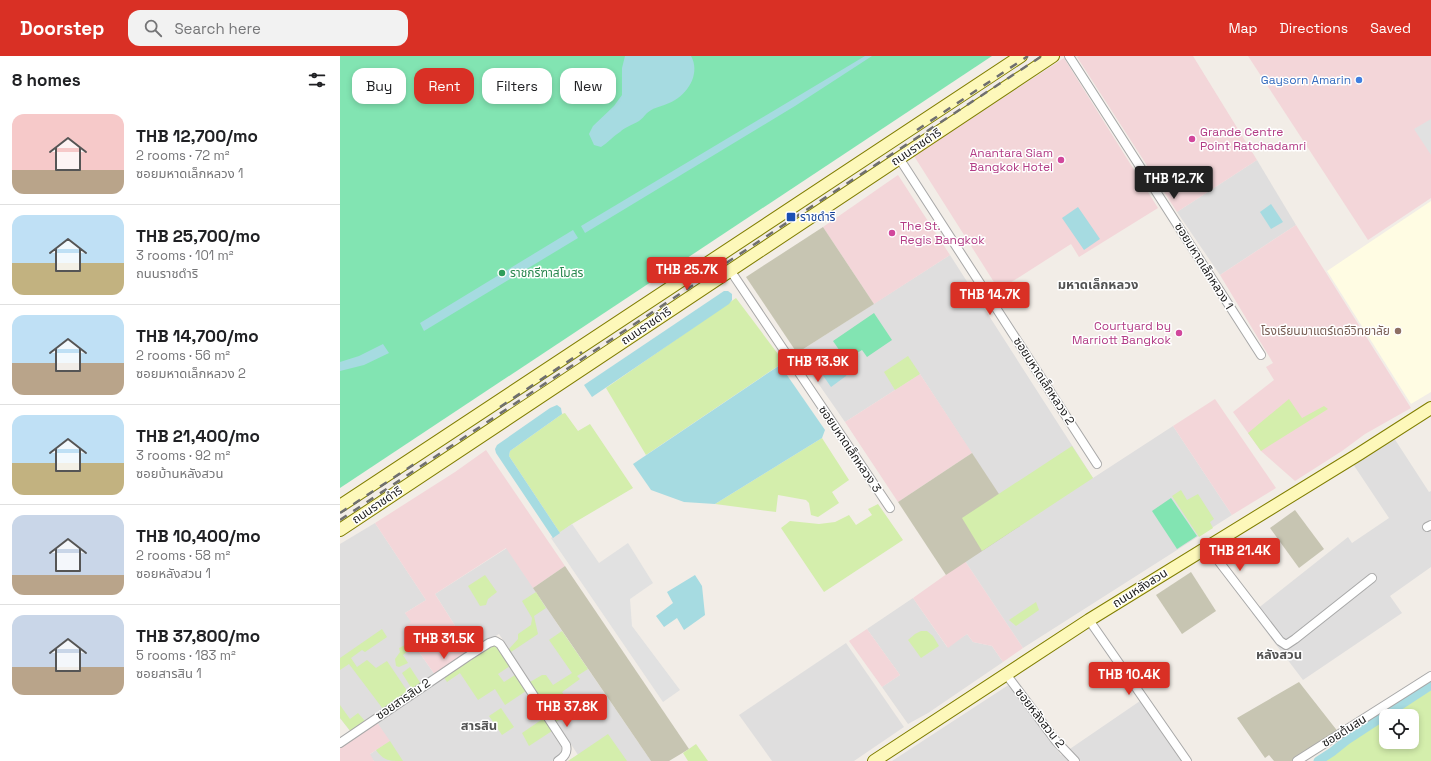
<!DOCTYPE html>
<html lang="en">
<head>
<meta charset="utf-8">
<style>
  body { margin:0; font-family:"Space Grotesk","Noto Sans Thai",sans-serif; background:#f2f2f2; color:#202124; height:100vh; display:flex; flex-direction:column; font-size:15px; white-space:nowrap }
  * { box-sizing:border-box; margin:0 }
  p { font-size:13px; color:#757577 }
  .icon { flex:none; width:22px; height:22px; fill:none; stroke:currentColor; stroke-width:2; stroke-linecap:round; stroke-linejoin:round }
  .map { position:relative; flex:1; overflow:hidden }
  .panel { display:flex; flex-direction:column; background:#fff; width:340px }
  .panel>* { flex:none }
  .hud { position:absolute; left:12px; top:12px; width:380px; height:36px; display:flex; gap:8px }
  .controls { position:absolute; left:1039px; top:653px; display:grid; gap:8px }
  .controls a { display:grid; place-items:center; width:40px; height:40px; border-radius:8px; background:#fff; box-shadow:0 2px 6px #0003; font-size:20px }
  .price { position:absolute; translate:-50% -34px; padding:0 9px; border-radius:4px; background:#d93025; color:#fff; font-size:13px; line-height:26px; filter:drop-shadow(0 1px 2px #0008) }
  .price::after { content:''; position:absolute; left:50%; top:24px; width:12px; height:9px; margin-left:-6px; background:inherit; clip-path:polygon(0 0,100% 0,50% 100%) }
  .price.active { background:#222; color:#fff }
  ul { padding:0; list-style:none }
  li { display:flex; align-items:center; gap:12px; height:100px; padding:0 12px }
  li+li { border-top:1px solid #e0e0e0 }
  li span { display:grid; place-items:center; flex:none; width:112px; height:80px; border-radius:12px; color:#555 }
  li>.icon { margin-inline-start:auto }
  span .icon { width:48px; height:48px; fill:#fffc; stroke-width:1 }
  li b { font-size:17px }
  h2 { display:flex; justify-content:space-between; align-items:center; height:48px; padding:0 12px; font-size:17px }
  .chip { padding:0 14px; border-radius:12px; background:#fff; box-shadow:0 2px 6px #0003; font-size:14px; line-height:36px }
  .chip.active { background:#d93025; color:#fff }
  header { display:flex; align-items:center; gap:24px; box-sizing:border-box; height:56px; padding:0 20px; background:#d93025; color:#fff }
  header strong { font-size:19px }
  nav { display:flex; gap:22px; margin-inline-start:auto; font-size:14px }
  .search { width:280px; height:36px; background:#f2f2f2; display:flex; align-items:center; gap:10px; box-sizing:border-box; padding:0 14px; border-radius:12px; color:#757577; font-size:15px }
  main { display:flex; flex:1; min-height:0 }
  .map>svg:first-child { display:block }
  .residential { fill:#dfdede }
  .commercial { fill:#f3d6d9 }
  .education { fill:#fffce3 }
  .construction { fill:#c7c5b2 }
  .grass { fill:#d4eeac }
  .pitch { fill:#82e4b2 }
  .parking { fill:#e1e1e1 }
  .water { fill:#a6dbe1 }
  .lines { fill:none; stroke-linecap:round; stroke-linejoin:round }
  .canal { stroke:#a6dbe1; stroke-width:9 }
  .street-casing { stroke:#a8a8a8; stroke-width:10 }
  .secondary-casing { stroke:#807e00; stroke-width:14 }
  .street { stroke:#fff; stroke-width:8 }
  .secondary { stroke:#fdf8ba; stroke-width:12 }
  .rail { stroke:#6f6f6f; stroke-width:2.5; stroke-dasharray:8 8; stroke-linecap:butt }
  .shop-dot { fill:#3f7fe0; stroke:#fff; stroke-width:1.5 }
  .hotel-dot { fill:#d1479c; stroke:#fff; stroke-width:1.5 }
  .transit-dot { fill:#1a4fb4; stroke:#fff; stroke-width:1.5 }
  .leisure-dot { fill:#2e9e5b; stroke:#fff; stroke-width:1.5 }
  .education-dot { fill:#8d6e63; stroke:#fff; stroke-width:1.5 }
  .labels { text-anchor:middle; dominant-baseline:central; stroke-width:3; stroke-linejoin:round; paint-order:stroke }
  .shop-label { font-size:12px; fill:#366cbe; stroke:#fff; text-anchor:end }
  .hotel-label { font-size:12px; fill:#b23c85; stroke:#fff; text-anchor:start }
  .street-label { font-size:12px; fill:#212121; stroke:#fff }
  .transit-label { font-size:12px; fill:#164399; stroke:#fff; text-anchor:start }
  .leisure-label { font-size:12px; fill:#27864d; stroke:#fff; text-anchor:start }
  .education-label { font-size:12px; fill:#785e54; stroke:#fff; text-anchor:end }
  .neighbourhood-label { font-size:13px; font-weight:bold; fill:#545454; stroke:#fff }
</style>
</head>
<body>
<header>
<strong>Doorstep</strong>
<div class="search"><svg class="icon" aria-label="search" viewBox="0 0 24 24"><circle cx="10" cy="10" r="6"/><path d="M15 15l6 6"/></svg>Search here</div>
<nav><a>Map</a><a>Directions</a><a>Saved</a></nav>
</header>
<main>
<section class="panel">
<h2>8 homes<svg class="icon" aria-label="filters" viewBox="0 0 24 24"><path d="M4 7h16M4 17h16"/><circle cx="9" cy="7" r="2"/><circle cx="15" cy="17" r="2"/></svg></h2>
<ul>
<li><span style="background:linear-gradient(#f6c9c9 70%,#b9a48a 0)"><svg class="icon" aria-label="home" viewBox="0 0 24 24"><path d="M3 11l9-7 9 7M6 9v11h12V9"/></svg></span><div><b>THB 12,700/mo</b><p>2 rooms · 72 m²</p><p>ซอยมหาดเล็กหลวง 1</p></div></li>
<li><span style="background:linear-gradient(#bfe0f5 60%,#c2b280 0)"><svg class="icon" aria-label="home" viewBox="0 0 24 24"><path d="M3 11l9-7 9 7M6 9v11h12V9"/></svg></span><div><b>THB 25,700/mo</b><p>3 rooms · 101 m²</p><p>ถนนราชดำริ</p></div></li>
<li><span style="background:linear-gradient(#bfe0f5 60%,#b9a48a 0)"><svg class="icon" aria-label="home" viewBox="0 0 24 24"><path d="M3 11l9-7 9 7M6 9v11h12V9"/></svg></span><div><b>THB 14,700/mo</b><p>2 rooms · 56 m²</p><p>ซอยมหาดเล็กหลวง 2</p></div></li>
<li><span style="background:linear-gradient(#bfe0f5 60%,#c2b280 0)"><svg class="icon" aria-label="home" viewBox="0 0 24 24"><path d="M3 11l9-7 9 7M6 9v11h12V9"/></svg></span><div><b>THB 21,400/mo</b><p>3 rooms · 92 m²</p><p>ซอยบ้านหลังสวน</p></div></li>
<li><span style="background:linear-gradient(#c9d6e8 75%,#b9a48a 0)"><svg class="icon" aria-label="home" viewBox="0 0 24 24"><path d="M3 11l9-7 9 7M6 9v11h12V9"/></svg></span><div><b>THB 10,400/mo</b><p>2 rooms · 58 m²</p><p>ซอยหลังสวน 1</p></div></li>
<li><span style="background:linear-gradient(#c9d6e8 65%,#b9a48a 0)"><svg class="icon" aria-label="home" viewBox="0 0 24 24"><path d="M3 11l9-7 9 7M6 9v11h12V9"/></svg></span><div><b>THB 37,800/mo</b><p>5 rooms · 183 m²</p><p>ซอยสารสิน 1</p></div></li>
</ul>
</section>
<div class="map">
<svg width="1091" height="705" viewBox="0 0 1091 705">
  <rect width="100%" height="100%" fill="#f2ede7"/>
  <!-- residential -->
  <g class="residential">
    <path d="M917,104L956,169L880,219L837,156Z"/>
    <path d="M610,199L753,422L833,370L892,459L683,592L625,505L679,470L580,318L505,366L457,297Z"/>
    <path d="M1054,382L1089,436L1091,435V511L1050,540L1062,557L963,624L912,557L1008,481L1012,487L1049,462L1013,408Z"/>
    <path d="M35,467L86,544L65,557L72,566L73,580L70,583L95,619L30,662L11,676L0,662V488Z"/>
    <path d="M167,492L222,575L311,705H228L238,699L159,578L131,595L95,538Z"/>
    <path d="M573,542L607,591L627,578L633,586L652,590L663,606L588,657L568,668L542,631L560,619L527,573Z"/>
    <path d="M506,587L564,671L514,705H432L399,659Z"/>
    <path d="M155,589L221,690L222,697L212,705H34L29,699L49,685L36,665L127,604L131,605L132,601Z"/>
    <path d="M670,628L721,699L800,645L841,705H552Z"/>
  </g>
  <!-- commercial -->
  <g class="commercial">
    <path d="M739,0H853L917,104L837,156L737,1Z"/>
    <path d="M908,0H1091V142L1028,184Z"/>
    <path d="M724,2L818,152L739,201L731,188L659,234L574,100Z"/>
    <path d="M558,119L610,199L534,248L483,171Z"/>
    <path d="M956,169L1071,352L1025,378L1002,395L955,425L921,395L893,356L934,324L926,311L933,307L880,219Z"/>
    <path d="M580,318L632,397L558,446L505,366Z"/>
    <path d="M875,343L936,432L892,459L833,370Z"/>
    <path d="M146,394L225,510L193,532L166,492L95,538L131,595L95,619L70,583L73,580L66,570L71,566L65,557L86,544L35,467L115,416Z"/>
    <path d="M625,505L683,592L663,606L652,590L633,586L627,578L608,592L573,542Z"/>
    <path d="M527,573L560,619L542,631L509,585Z"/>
    <path d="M36,665L50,685L30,698L34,705H0V691Z"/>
  </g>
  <!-- education -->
  <path class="education" d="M1091,145V336L1071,348L987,215Z"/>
  <!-- construction -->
  <g class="construction">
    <path d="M483,171L534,248L457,297L406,221Z"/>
    <path d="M632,397L680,470L606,519L558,446Z"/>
    <path d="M955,454L984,493L959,512L930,472Z"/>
    <path d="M225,510L349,693L329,705H311L193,532Z"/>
    <path d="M851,516L876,555L842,578L816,539Z"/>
    <path d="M959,626L999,677L954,705H934L929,699L925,702L897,662Z"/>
  </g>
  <!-- grass -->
  <g class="grass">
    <path d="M396,242L444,306L306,399L266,332Z"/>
    <path d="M568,300L580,318L555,334L544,316Z"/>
    <path d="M949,343L962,362L984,350L988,353L921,395L908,377Z"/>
    <path d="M225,357L238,375L250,368L293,432L232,468L220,477L169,400L170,395L222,358Z"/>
    <path d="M482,382L509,424L492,436L499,447L478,461L471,459L469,447L466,444L438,439L436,456L375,448Z"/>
    <path d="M732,390L753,422L642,495L622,462Z"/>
    <path d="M841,434L847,444L858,438L874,463L870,466L873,472L859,481L832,440Z"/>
    <path d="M538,448L563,484L484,536L441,472L450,465L479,468L495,466L509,459L516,469L532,459L528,453Z"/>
    <path d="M145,519L157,536L148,543L146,549L140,550L128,530Z"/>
    <path d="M196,536L206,552L194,560L198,578L171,596L169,593L178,583V578L191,569L192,562L182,545Z"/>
    <path d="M696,546L699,554L676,570L669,564Z"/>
    <path d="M42,573L47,581L25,596L22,594L11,602L17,611L27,604L36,612L47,605L68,636L43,653L9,608L0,614V602Z"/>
    <path d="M222,575L248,613L237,620L240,623L222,636L235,654L216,666L190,626L202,619H206L213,629L232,617L209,584Z"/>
    <path d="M581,575H587L593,580L599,590L581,602L568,584L575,578Z"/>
    <path d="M153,588L157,591L170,610L158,618L164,626L175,619L186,635L165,649L155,633L138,644L120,617L107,626L103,620L127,604L131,605L132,601Z"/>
    <path d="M65,589L69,594L63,599L68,607L59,611L56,610L55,603L60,596L59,592Z"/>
    <path d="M70,611L81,628L72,633L62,617Z"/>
    <path d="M1091,634V705H979L1046,662V686H1072V660H1049Z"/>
    <path d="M0,649L10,663L18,657L25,665L11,676L0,662Z"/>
    <path d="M161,652L174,671L162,679L149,660Z"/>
    <path d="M204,662L212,675L189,690L182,677Z"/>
    <path d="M268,678L287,705H228Z"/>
    <path d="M50,685L63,705C49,705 44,705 36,694Z"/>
    <path d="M356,688L368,705H348L343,697Z"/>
  </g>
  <!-- pitch -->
  <g class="pitch">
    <path d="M0,0H652L0,432Z"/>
    <path d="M534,257L552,284L527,301L522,294L506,304L493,285Z"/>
    <path d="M831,442L857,480L837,493L812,455Z"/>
  </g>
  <!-- parking -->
  <g class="parking">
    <path d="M1091,63V99L1074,73Z"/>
    <path d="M232,468L259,507L288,487L313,527L290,543L292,570L340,634L323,646L211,482Z"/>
  </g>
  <!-- water -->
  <g class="water">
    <path d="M285,0H351C360,16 350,35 335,44C326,50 315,50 307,57C304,60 302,63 299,65C292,69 285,71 280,76C273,80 268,87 261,91L254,89L249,78L253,70L274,50L282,39V12Z"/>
    <path d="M525,0H532L455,50L245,177L241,170Z"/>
    <path d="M931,148L943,166L931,173L920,156Z"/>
    <path d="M738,151L760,183L744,194L722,162Z"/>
    <path d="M233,174L238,182L84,275L80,267Z"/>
    <path d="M384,235H388L392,238V244L389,248L252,341L244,329Z"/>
    <path d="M43,288L49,297L24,309L0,315V306L19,300Z"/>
    <path d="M487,296L499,313H504L507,318L506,320L491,331L473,305Z"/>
    <path d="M440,309L485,374L482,382L375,448L344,446L311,434L293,408Z"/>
    <path d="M217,349L221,352L222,358L170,395L169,400L220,477L213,482L156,397L155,393L157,389L210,352Z"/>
    <path d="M355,519L362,530L365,559L344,574L337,562L324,571L316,560L333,547L327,536Z"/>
  </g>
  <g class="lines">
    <!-- canal -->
    <path class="canal" d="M978,705L992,696L1007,684L1091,629"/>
    <!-- street casing -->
    <g class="street-casing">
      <g id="street">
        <path d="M729,0L921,299"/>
        <path d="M559,102L757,408"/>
        <path d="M390,214L550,452"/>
        <path d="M1087,471L1091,469"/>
        <path d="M867,490L940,585L946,589L955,583L1032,522"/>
        <path d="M749,564L847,705"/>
        <path d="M666,618L716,685L735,705"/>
        <path d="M0,687L127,601L149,587L155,585L160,588L226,689C228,697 224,701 218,705"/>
        <path d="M957,705L1091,620"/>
      </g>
    </g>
    <!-- secondary casing -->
    <g class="secondary-casing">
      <g id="secondary">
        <path d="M0,450L681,0"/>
        <path d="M0,474L713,0"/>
        <path d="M534,705L749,564L1019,398L1091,352"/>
      </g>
    </g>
    <!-- street -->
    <use href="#street" class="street"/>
    <!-- secondary -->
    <use href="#secondary" class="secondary"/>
    <!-- rail -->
    <g class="rail">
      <path d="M577,74L688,0"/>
      <path d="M160,351L242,296"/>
      <path d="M0,457L79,405"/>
      <path d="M0,464L451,164L702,0"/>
    </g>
  </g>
  <!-- markers -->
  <circle class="shop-dot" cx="1019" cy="24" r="4"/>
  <g class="hotel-dot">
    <circle cx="852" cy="83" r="4"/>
    <circle cx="721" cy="104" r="4"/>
    <circle cx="552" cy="177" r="4"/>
    <circle cx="839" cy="277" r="4"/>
  </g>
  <rect class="transit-dot" x="446" y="156" width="10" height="10" rx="2"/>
  <circle class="leisure-dot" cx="162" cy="217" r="4"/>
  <circle class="education-dot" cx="1058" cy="275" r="4"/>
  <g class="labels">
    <!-- shop labels -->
    <g class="shop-label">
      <text x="1011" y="24">Gaysorn Amarin</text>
    </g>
    <!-- hotel labels -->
    <g class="hotel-label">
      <text x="860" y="76">Grande Centre<tspan x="860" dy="14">Point Ratchadamri</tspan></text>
      <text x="713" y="97" text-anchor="end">Anantara Siam<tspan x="713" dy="14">Bangkok Hotel</tspan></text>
      <text x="560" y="170">The St.<tspan x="560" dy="14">Regis Bangkok</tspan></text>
      <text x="831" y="270" text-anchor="end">Courtyard by<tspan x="831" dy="14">Marriott Bangkok</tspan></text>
    </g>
    <!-- street labels -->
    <g class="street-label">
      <text transform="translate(576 91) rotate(-34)">ถนนราชดำริ</text>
      <text transform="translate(864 210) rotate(58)">ซอยมหาดเล็กหลวง 1</text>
      <text transform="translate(306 270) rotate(-34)">ถนนราชดำริ</text>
      <text transform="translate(704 325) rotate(57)">ซอยมหาดเล็กหลวง 2</text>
      <text transform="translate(510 393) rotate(56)">ซอยมหาดเล็กหลวง 3</text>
      <text transform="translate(37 449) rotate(-34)">ถนนราชดำริ</text>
      <text transform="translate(800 532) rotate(-32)">ถนนหลังสวน</text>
      <text transform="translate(63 643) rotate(-34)">ซอยสารสิน 2</text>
      <text transform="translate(700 662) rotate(52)">ซอยหลังสวน 2</text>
      <text transform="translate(1004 675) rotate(-32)">ซอยต้นสน</text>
    </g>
    <!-- transit labels -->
    <g class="transit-label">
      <text x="460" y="161">ราชดำริ</text>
    </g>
    <!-- leisure labels -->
    <g class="leisure-label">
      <text x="170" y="217">ราชกรีฑาสโมสร</text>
    </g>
    <!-- education labels -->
    <g class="education-label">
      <text x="1050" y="275">โรงเรียนมาแตร์เดอีวิทยาลัย</text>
    </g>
    <!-- neighbourhood labels -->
    <g class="neighbourhood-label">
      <text x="758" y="228">มหาดเล็กหลวง</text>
      <text x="939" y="598">หลังสวน</text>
      <text x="139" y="669">สารสิน</text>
    </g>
  </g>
</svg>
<div class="controls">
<a><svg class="icon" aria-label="locate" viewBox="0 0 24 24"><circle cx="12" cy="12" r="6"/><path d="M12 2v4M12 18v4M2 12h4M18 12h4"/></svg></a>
</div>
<b class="price active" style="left:834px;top:144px">THB 12.7K</b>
<b class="price" style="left:347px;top:235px">THB 25.7K</b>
<b class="price" style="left:650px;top:260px">THB 14.7K</b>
<b class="price" style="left:478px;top:327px">THB 13.9K</b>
<b class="price" style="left:900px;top:516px">THB 21.4K</b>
<b class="price" style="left:104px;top:604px">THB 31.5K</b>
<b class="price" style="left:789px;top:640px">THB 10.4K</b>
<b class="price" style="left:227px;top:672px">THB 37.8K</b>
<div class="hud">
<a class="chip">Buy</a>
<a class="chip active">Rent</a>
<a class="chip">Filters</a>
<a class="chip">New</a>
</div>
</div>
</main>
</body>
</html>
